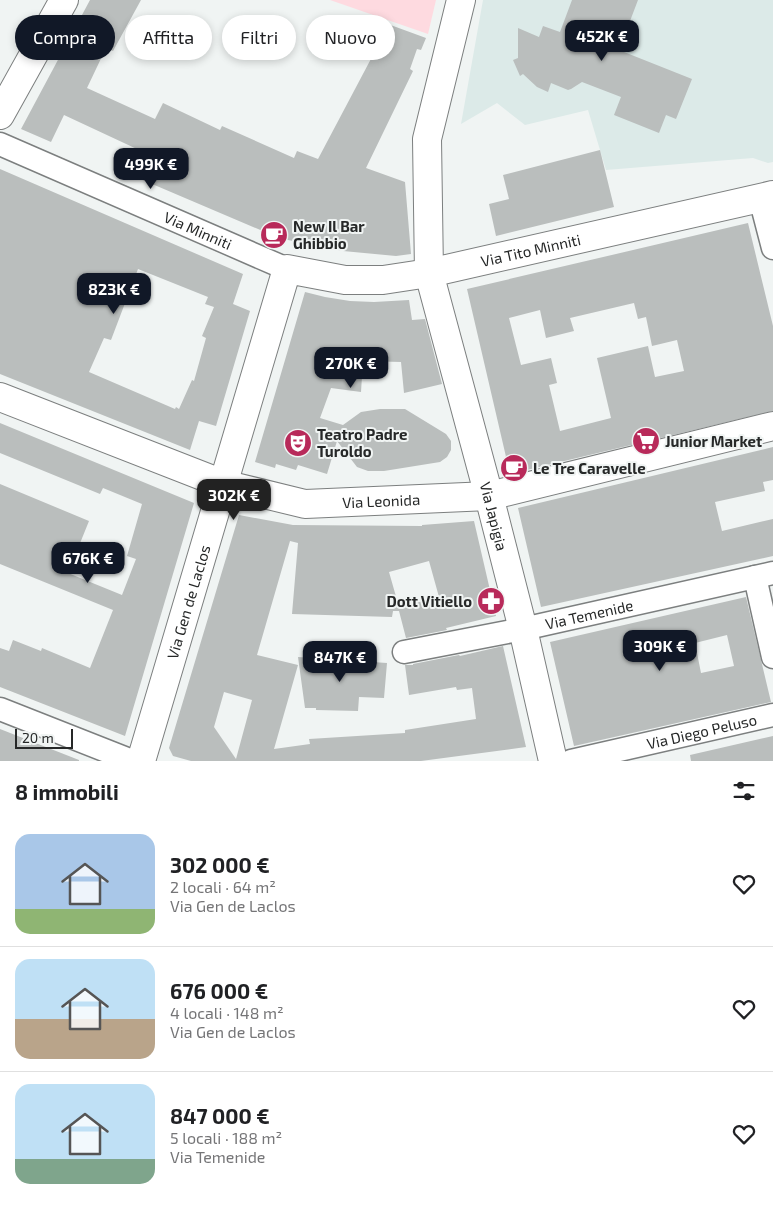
<!DOCTYPE html>
<html lang="it">
<head>
<meta charset="utf-8">
<style>
  body { margin:0; font-family:"Exo 2",sans-serif; background:#f6f6f6; color:#202124; height:100vh; display:flex; flex-direction:column; font-size:19px; white-space:nowrap }
  * { box-sizing:border-box; margin:0 }
  p { font-size:16px; color:#757577 }
  .icon { flex:none; width:28px; height:28px; fill:none; stroke:currentColor; stroke-width:2; stroke-linecap:round; stroke-linejoin:round }
  .map { position:relative; height:761px; overflow:hidden }
  .side { display:flex; flex-direction:column; background:#fff; flex:1 }
  .side>* { flex:none }
  .banner { position:absolute; left:15px; top:15px; width:500px; height:45px; display:flex; gap:10px }
  .scale { position:absolute; left:15px; bottom:12px; width:58px; box-sizing:border-box; padding-left:5px; border:2px solid #262828; border-top:0; font-size:14px; line-height:18px; white-space:nowrap; color:#262828; -webkit-text-stroke:4px #f0f4f3; paint-order:stroke }
  .price { position:absolute; translate:-50% -42px; padding:0 11px; border-radius:10px; background:#111827; color:#fff; font-size:16px; line-height:32px; filter:drop-shadow(0 1px 2px #0008) }
  .price::after { content:''; position:absolute; left:50%; top:30px; width:15px; height:11px; margin-left:-8px; background:inherit; clip-path:polygon(0 0,100% 0,50% 100%) }
  .price.selected { background:#222; color:#fff }
  ul { padding:0; list-style:none }
  li { display:flex; align-items:center; gap:15px; height:125px; padding:0 15px }
  li+li { border-top:1px solid #e0e0e0 }
  li span { display:grid; place-items:center; flex:none; width:140px; height:100px; border-radius:15px; color:#555 }
  li>.icon { margin-inline-start:auto }
  span .icon { width:60px; height:60px; fill:#fffc; stroke-width:1 }
  li b { font-size:21px }
  h2 { display:flex; justify-content:space-between; align-items:center; height:60px; padding:0 15px; font-size:21px }
  .tag { padding:0 18px; border-radius:22px; background:#fff; box-shadow:0 2px 8px #0003; font-size:18px; line-height:45px }
  .tag.selected { background:#111827; color:#fff }
  .map>svg:first-child { display:block }
  .built { fill:#dceae8 }
  .green { fill:#fedae0 }
  .building { fill:#babebd; fill-rule:evenodd }
  .lines { fill:none; stroke-linecap:round; stroke-linejoin:round }
  .minor-casing { stroke:#7c7f7f; stroke-width:25 }
  .tertiary-casing { stroke:#7c7f7f; stroke-width:30 }
  .secondary-casing { stroke:#7c7f7f; stroke-width:30 }
  .minor { stroke:#fff; stroke-width:22 }
  .tertiary { stroke:#fff; stroke-width:28 }
  .secondary { stroke:#fff; stroke-width:28 }
  .labels { text-anchor:middle; dominant-baseline:central; stroke-width:4; stroke-linejoin:round; paint-order:stroke }
  .poi-label { font-size:15px; font-weight:bold; fill:#262828; stroke:#f0f4f3; text-anchor:start }
  .street-label { font-size:15px; fill:#262828; stroke:#f0f4f3 }
</style>
</head>
<body>
<div class="map">
<svg width="773" height="761" viewBox="0 0 773 761">
  <rect width="100%" height="100%" fill="#f0f4f3"/>
  <!-- built -->
  <path class="built" d="M483,0H773V162L768,163L753,158L606,170L588,110L525,125L497,103L461,124Z"/>
  <!-- green -->
  <path class="green" d="M330,0H436L428,34Z"/>
  <!-- building -->
  <g class="building">
    <path d="M90,0H141L113,51L106,48L87,88L155,119L163,103L220,130L222,126L294,158L297,151L318,159L382,38L362,31L366,16L426,38L421,50L417,49L410,69L413,71L366,168L405,182L411,254L396,256L343,251L283,239L265,232L131,175L139,156L136,155L139,150L64,115L51,142L21,129Z"/>
    <path d="M572,0H638L619,50L692,79L676,119L666,115L659,133L614,115L621,97L582,82L571,89L568,90L551,83L548,92L537,87L523,74L520,76L513,60L518,58V28L539,37L543,26L560,32Z"/>
    <path d="M600,150L614,207L496,236L489,204L509,199L503,175Z"/>
    <path d="M0,169L243,274L233,304L250,311L216,426L199,421L190,450L0,374ZM138,269L208,297L205,304L214,307L202,336L206,338L194,381L192,380L179,409L176,407L175,409L89,372L104,338L111,340Z"/>
    <path d="M748,223L773,326V411L510,474L467,289ZM634,303L638,319L646,317L652,346L677,340L684,371L655,377L648,346L597,358L611,418L560,431L549,385L557,383L551,358L521,365L509,318L540,310L546,338L574,331L570,318Z"/>
    <path d="M305,292L325,297L350,301L374,302L409,300L412,320L425,319L442,384L404,393L401,362L363,361L361,392L331,388L320,418L343,425L361,412L380,409H405L446,434L451,441V450L447,457L440,462L384,471H368L357,467L337,441L327,474L298,465L296,470L276,464L275,468L255,462Z"/>
    <path d="M0,423L194,503L125,736L0,687V648L9,651L13,640L41,651L42,648L90,668L113,610L0,564V484L89,521L68,573L122,595L136,559L127,556L142,504L103,488L100,494L0,453Z"/>
    <path d="M773,447V480L763,482L765,491L715,502L722,531L773,519V556L541,607L518,508Z"/>
    <path d="M239,515L293,525L422,526V525L474,521L496,616L446,628L447,630L406,638L399,611H393L392,617L292,614L298,543L290,541L257,655L298,665L274,749L310,744L309,739L405,733V730L476,719L472,688L457,690L456,687L409,695L405,665H413V664L459,655L460,656L503,646L526,747L421,761H191L173,756L169,748ZM429,561L439,597L399,607L389,572ZM224,692L252,700L236,759L214,727Z"/>
    <path d="M746,597L771,702L574,746L550,642ZM727,635L734,666L701,673L695,643Z"/>
    <path d="M298,657L387,663L384,698L359,697L358,711L316,710V708H305Z"/>
    <path d="M0,729L79,760V761H0Z"/>
    <path d="M773,736V761H691L690,755Z"/>
  </g>
  <g class="lines">
    <!-- minor casing -->
    <g class="minor-casing">
      <g id="minor">
        <path id="s1" d="M0,144L287,269"/>
        <path d="M760,198L773,248"/>
        <path d="M755,577L773,657"/>
        <path id="s2" d="M404,652L523,629L773,573"/>
        <path d="M0,709L132,761"/>
        <path id="s3" d="M571,761L773,715"/>
      </g>
    </g>
    <!-- tertiary casing -->
    <g class="tertiary-casing">
      <g id="tertiary">
        <path id="s4" d="M461,0L427,139L429,273L489,496L523,629L553,761"/>
        <path id="s5" d="M0,397L223,484L305,504L489,496L773,426"/>
      </g>
    </g>
    <!-- secondary casing -->
    <g class="secondary-casing">
      <g id="secondary">
        <path d="M0,115L64,0"/>
        <path id="s6" d="M141,761L287,269L345,280H383L429,273L773,195"/>
      </g>
    </g>
    <!-- minor -->
    <use href="#minor" class="minor"/>
    <!-- tertiary -->
    <use href="#tertiary" class="tertiary"/>
    <!-- secondary -->
    <use href="#secondary" class="secondary"/>
  </g>
  <!-- icons -->
  <defs>
    <g id="cafe-disc" transform="scale(1.4375)"><circle r="9.5" fill="#b82a5a" stroke="#f0f4f3"/><path d="M-5.5-4.5H6V0H3Q3 3.5 0 3.5H-2.5Q-5.5 3.5-5.5 0ZM3-3.2v2h1.7v-2ZM-6 4.5H4V6H-6Z" fill="#fff"/></g>
    <g id="supermarket-disc" transform="scale(1.4375)"><circle r="9.5" fill="#b82a5a" stroke="#f0f4f3"/><path d="M-6-5.5h2.5l.6 2H6L4.5 2H-2.5L-4.4-4H-6ZM-1.5 3.2a1.3 1.3 0 1 0 .1 0ZM3 3.2a1.3 1.3 0 1 0 .1 0Z" fill="#fff"/></g>
    <g id="theatre-disc" transform="scale(1.4375)"><circle r="9.5" fill="#b82a5a" stroke="#f0f4f3"/><path d="M-5-5.5Q0-4 5-5.5V0Q5 5 0 6Q-5 5-5 0ZM-3.3-2.5H-1v1.5H-3.3ZM1-2.5H3.3v1.5H1ZM-2.8 1Q0 5.5 2.8 1Z" fill="#fff"/></g>
    <g id="pharmacy-disc" transform="scale(1.4375)"><circle r="9.5" fill="#b82a5a" stroke="#f0f4f3"/><path d="M-2-6h4v4h4v4h-4v4h-4v-4h-4v-4h4Z" fill="#fff"/></g>
  </defs>
  <g fill-rule="evenodd">
    <use href="#cafe-disc" x="274" y="235"/>
    <use href="#supermarket-disc" x="646" y="441"/>
    <use href="#theatre-disc" x="298" y="443"/>
    <use href="#cafe-disc" x="514" y="468"/>
    <use href="#pharmacy-disc" x="491" y="601"/>
  </g>
  <g class="labels">
    <!-- poi labels -->
    <g class="poi-label">
      <text x="293" y="226">New Il Bar<tspan x="293" dy="17">Ghibbio</tspan></text>
      <text x="317" y="434">Teatro Padre<tspan x="317" dy="17">Turoldo</tspan></text>
      <text x="665" y="441">Junior Market</text>
      <text x="533" y="468">Le Tre Caravelle</text>
      <text x="472" y="601" text-anchor="end">Dott Vitiello</text>
    </g>
    <!-- street labels -->
    <g class="street-label">
      <text stroke="none"><textPath href="#s1" startOffset="216">Via Minniti</textPath></text>
      <text stroke="none"><textPath href="#s6" startOffset="761">Via Tito Minniti</textPath></text>
      <text stroke="none"><textPath href="#s5" startOffset="400">Via Leonida</textPath></text>
      <text stroke="none"><textPath href="#s4" startOffset="529">Via Japigia</textPath></text>
      <text stroke="none"><textPath href="#s6" startOffset="166">Via Gen de Laclos</textPath></text>
      <text stroke="none"><textPath href="#s2" startOffset="189">Via Temenide</textPath></text>
      <text stroke="none"><textPath href="#s3" startOffset="134">Via Diego Peluso</textPath></text>
    </g>
  </g>
</svg>
<div class="scale">20 m</div>
<b class="price" style="left:602px;top:62px">452K €</b>
<b class="price" style="left:151px;top:190px">499K €</b>
<b class="price" style="left:114px;top:315px">823K €</b>
<b class="price" style="left:351px;top:389px">270K €</b>
<b class="price selected" style="left:234px;top:521px">302K €</b>
<b class="price" style="left:88px;top:584px">676K €</b>
<b class="price" style="left:660px;top:672px">309K €</b>
<b class="price" style="left:340px;top:683px">847K €</b>
<div class="banner">
<a class="tag selected">Compra</a>
<a class="tag">Affitta</a>
<a class="tag">Filtri</a>
<a class="tag">Nuovo</a>
</div>
</div>
<section class="side">
<h2>8 immobili<svg class="icon" aria-label="filters" viewBox="0 0 24 24"><path d="M4 7h16M4 17h16"/><circle cx="9" cy="7" r="2"/><circle cx="15" cy="17" r="2"/></svg></h2>
<ul>
<li><span style="background:linear-gradient(#a9c7e8 75%,#8fb573 0)"><svg class="icon" aria-label="home" viewBox="0 0 24 24"><path d="M3 11l9-7 9 7M6 9v11h12V9"/></svg></span><div><b>302 000 €</b><p>2 locali · 64 m²</p><p>Via Gen de Laclos</p></div><svg class="icon" aria-label="heart" viewBox="0 0 24 24"><path d="M12 20l-8-8c-3-5 5-10 8-4 3-6 11-1 8 4z"/></svg></li>
<li><span style="background:linear-gradient(#bfe0f5 60%,#b9a48a 0)"><svg class="icon" aria-label="home" viewBox="0 0 24 24"><path d="M3 11l9-7 9 7M6 9v11h12V9"/></svg></span><div><b>676 000 €</b><p>4 locali · 148 m²</p><p>Via Gen de Laclos</p></div><svg class="icon" aria-label="heart" viewBox="0 0 24 24"><path d="M12 20l-8-8c-3-5 5-10 8-4 3-6 11-1 8 4z"/></svg></li>
<li><span style="background:linear-gradient(#bfe0f5 75%,#7fa58c 0)"><svg class="icon" aria-label="home" viewBox="0 0 24 24"><path d="M3 11l9-7 9 7M6 9v11h12V9"/></svg></span><div><b>847 000 €</b><p>5 locali · 188 m²</p><p>Via Temenide</p></div><svg class="icon" aria-label="heart" viewBox="0 0 24 24"><path d="M12 20l-8-8c-3-5 5-10 8-4 3-6 11-1 8 4z"/></svg></li>
</ul>
</section>
</body>
</html>
